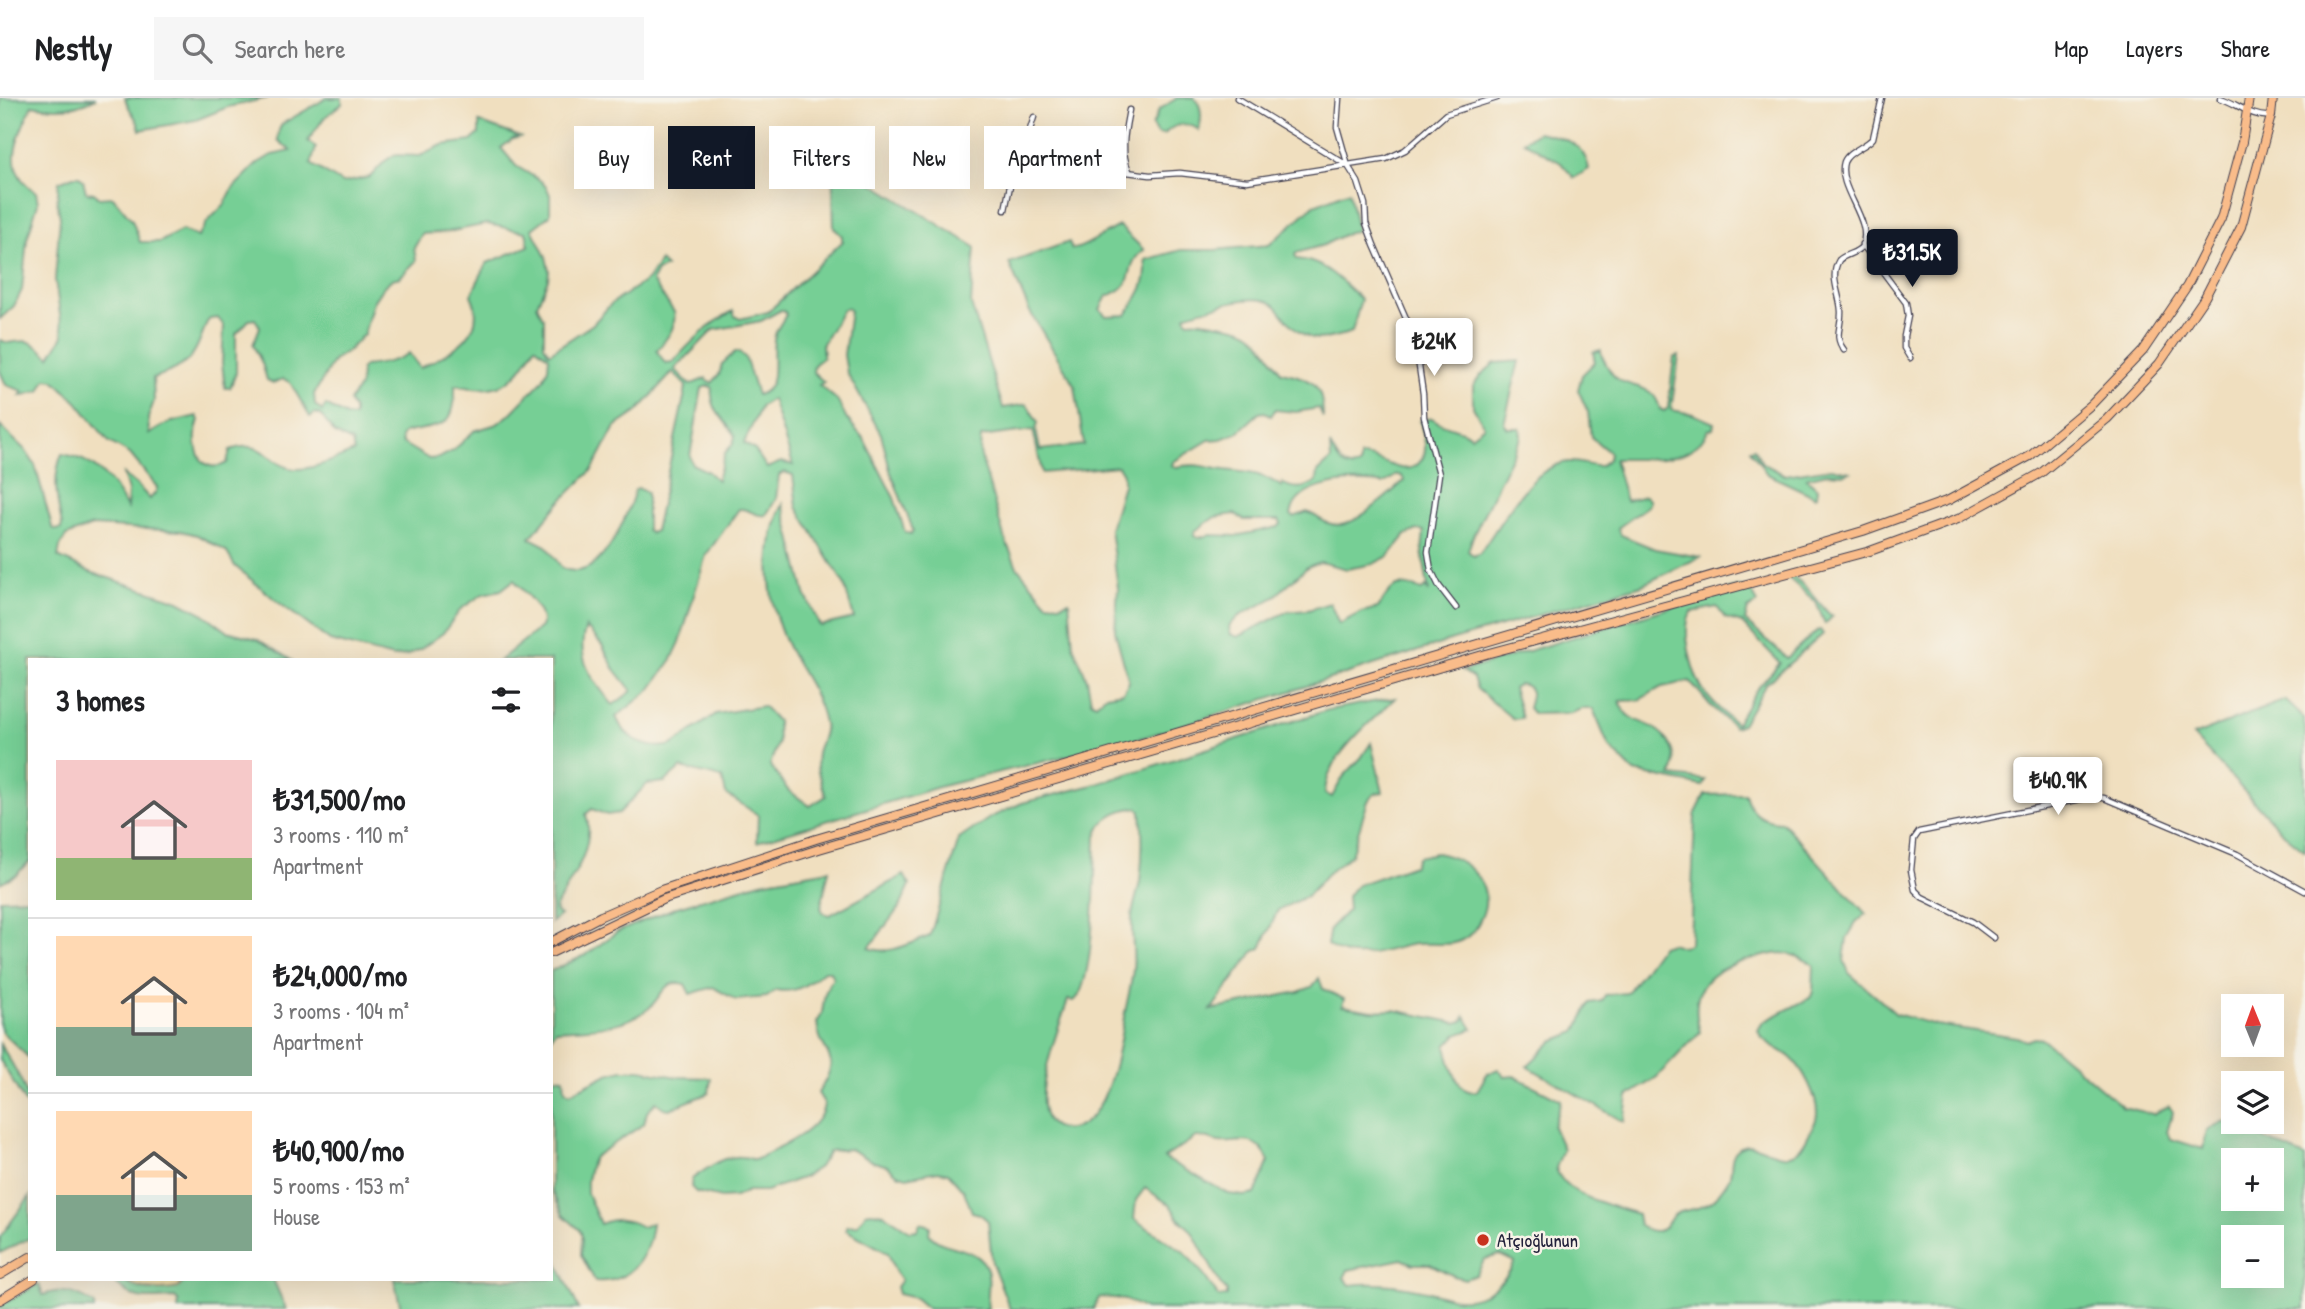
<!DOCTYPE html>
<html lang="en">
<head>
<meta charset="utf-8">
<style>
  body { margin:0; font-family:"Patrick Hand",sans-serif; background:#f6f6f6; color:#202124; height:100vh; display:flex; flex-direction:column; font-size:26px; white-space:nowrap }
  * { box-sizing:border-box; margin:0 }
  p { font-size:23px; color:#757577 }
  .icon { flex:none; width:38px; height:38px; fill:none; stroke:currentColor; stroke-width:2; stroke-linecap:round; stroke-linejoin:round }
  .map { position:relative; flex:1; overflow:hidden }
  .drawer { position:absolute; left:28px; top:560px; width:525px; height:623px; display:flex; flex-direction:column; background:#fff; border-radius:0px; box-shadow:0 7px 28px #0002 }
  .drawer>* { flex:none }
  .guide { position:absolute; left:574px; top:28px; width:665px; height:63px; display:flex; gap:14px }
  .needle { width:46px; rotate:359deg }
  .controls { position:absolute; left:2221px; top:896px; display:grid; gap:14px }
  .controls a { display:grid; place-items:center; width:63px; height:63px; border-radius:0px; background:#fff; box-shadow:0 7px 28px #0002; font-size:35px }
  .price { position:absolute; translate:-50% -60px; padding:0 16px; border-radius:7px; background:#fff; color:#222; font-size:23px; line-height:46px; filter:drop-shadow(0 2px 4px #0008) }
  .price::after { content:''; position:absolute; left:50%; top:42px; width:21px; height:16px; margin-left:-10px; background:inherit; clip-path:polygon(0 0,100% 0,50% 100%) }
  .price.active { background:#111827; color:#fff }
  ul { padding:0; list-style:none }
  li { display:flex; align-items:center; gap:21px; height:175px; padding:0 28px }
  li+li { border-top:2px solid #e0e0e0 }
  li span { display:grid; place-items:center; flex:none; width:196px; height:140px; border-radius:0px; color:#555 }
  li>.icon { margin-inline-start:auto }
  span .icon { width:84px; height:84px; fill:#fffc; stroke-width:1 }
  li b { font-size:30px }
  h2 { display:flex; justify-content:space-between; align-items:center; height:84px; padding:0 28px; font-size:30px }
  .pill { padding:0 24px; border-radius:0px; background:#fff; box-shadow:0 7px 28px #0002; font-size:24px; line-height:63px }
  .pill.active { background:#111827; color:#fff }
  header { display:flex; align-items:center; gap:42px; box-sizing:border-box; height:98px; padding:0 35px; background:#fff; border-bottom:2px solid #e0e0e0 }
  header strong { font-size:33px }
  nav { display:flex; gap:38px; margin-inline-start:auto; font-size:24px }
  .search { width:490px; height:63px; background:#f6f6f6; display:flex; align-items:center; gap:18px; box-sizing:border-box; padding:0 24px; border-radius:0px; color:#757577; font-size:26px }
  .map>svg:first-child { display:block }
  .green { fill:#76cf95; stroke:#4c7868; stroke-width:2; fill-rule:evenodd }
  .sand { fill:#eeda9e; stroke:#887e6c; stroke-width:2 }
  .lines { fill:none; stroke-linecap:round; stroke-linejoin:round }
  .street-casing { stroke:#413e4f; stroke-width:7 }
  .highway-casing { stroke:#413e4f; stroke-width:10 }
  .street { stroke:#fff; stroke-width:4.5 }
  .highway { stroke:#f9bc8a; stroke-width:8 }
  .poi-dot { fill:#c8321e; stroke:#f7f3e8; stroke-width:2.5 }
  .labels { text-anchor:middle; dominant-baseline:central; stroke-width:5; stroke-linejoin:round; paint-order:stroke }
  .poi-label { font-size:19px; fill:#22223b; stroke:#f7f3e8; text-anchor:start }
</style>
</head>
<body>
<header>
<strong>Nestly</strong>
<div class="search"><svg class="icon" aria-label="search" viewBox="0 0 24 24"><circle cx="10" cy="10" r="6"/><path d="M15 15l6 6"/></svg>Search here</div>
<nav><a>Map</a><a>Layers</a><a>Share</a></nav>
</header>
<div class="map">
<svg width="2305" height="1211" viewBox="0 0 2305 1211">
  <rect width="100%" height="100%" fill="#f7f3e8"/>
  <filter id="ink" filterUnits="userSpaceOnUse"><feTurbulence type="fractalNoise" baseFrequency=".0143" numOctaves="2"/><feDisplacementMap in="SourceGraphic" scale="14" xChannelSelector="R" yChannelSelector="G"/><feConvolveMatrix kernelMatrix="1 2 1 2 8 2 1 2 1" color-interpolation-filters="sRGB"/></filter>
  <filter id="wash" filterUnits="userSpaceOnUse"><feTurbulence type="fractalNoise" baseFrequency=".00686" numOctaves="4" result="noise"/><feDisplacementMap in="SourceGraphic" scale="28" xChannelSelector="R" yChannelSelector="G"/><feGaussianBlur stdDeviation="1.57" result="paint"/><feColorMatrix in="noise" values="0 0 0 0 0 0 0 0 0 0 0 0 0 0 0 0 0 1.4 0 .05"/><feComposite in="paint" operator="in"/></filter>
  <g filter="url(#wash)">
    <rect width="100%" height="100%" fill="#f0dfbf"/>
    <!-- green -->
    <g class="green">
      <path d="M0,0H96C76,11 54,12 32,7C18,39 0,71 36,94L38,105L27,141L22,192L14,208L0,221Z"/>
      <path d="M125,0H268L228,9L196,22L140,32C138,19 128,13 125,0Z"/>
      <path d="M327,0H342V6L324,20L308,43L316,50L311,66L342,85L370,79L385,63L394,57L420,58L442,47L471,43L479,36V24L520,39L513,41L501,50L516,68L541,83L547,90L550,97V117L532,131L546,159L549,172L548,181L537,207L544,222V247L549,255L593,226L611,206L648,181L660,163L666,169L657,173L652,183L674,214C677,231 666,240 657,253L665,265L673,264C691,244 709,226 733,213L735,218L740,221L768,214L842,144V138L834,130L832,60L975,149L971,206L1003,310L1027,306L1038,325L1036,332L1040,352L1084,347L1075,288L1029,212L1009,165L1069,144L1072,151C1082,152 1107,133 1119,128L1144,152C1121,168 1141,187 1107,198L1100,211L1106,218L1126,217C1137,200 1150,185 1145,162L1181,152H1215L1269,147L1314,107L1349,93L1357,133L1349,134L1324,147L1296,155L1295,157L1297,161C1327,164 1340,183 1361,201L1352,234C1320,245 1305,245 1284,218C1277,209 1274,204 1263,202C1243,198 1207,211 1187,216L1185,218L1188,223C1202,221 1212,225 1225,227C1259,231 1263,248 1281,274C1313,280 1323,286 1323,320L1319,310L1296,314L1275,312L1271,318L1265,314L1259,315L1237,335L1221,341L1209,342L1173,364L1172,368L1175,369C1199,365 1202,369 1224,372C1247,374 1263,375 1282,389V385C1294,392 1306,391 1317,383L1318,374L1331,362L1330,347C1337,360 1342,374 1360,368V358C1379,357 1403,380 1418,366C1431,354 1423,337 1420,323L1432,320C1446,331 1462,330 1471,338L1484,328L1473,309V288L1482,276L1495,265L1519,263L1504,326L1508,330H1520L1521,339L1473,438L1468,453L1474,458L1480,455C1501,426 1530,368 1568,364C1580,363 1590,369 1600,368L1609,361L1610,355L1591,339L1588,314L1578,292L1582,277L1595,264L1593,254L1601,252V256C1605,264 1609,274 1616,280C1631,292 1654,284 1660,311L1664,313L1668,310L1674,259L1679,258L1671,312L1693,316L1714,325L1713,331L1708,332C1690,368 1648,360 1614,361L1626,403L1645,398L1650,403L1648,408L1619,429L1618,432L1621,437L1655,451L1700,459L1642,487L1453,542L1145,639L942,688L757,744L758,717L726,696L722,680L681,670L665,684L647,686L619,715L607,717L592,711L586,716C596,750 571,781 555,810L556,814L560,817L551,825V562H500L541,529C547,513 524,495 514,482L501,492L483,496L461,511L443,535L421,551L408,557L393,559L330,543L278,504L235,468L226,453L197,437L181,433L92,428L66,438L60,449L58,459L90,474L179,503L204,516L227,533L257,541L291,562H30V763L16,777L0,785V328L25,352L35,367L52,429L55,432L61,431L62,427C57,403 52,380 62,356C94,360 113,383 127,410L128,393L123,376L137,387L150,401L156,394L157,389L130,356L109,344L77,304L54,282L46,281L40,293L20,298L23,293L6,287L0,273V242L8,245C33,241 30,243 50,259L63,238L55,182L60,119L57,104L59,84L73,78H79L83,82L86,94L94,95L99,100L113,99L132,122L140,144H160L182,132L198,139L207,124L225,106L233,90L258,65L272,57L291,53L278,42L279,32L282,26ZM487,126L526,134L529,148L487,165L471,197C490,237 450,254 420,270L409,255C395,264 380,266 364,268L361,272L360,288L349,303L354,312V319L346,318L326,307L322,313L315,307L314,296L334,262L350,251L364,236L373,204L383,189L392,181L400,179L416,163L414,150L422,136L448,134ZM847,210L850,213L844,257L847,275L881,336L890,372L913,432L911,436L905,434L894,400L864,341L847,321L837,302L819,287L824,284L813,274L814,267L823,259L822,247L843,211ZM781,212L785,214L786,217C782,224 777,230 775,237C769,256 783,291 757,297L745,259L739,254H735L722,266L719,277L712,285L707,283L706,280L690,287L675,271L713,232L761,223ZM218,220L224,228L222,265L225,290H230L236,275V236L249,222L255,221L260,229L253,247L262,265L267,282L273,285L283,281L290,284L310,319L315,315L321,317L335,336L352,344L354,354C337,360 314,372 295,371C267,368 266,339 230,352L227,365C197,380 191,343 199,322L197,318L168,325L149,336L148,320L154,303L153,280C191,267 193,261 207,224L210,221ZM535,248L549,259L548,270L543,282L509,317L497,326L474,333L453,353L439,360L429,361L402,345L401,339L404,335C442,326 456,332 455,287C497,297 516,287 535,248ZM673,274L686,288L685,295L655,433L651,435L647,432V395L638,390L635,392C626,421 600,488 562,470L546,448L530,440L560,404L593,371L615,329L637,314ZM708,288L712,289C709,311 724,320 735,338L733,346L725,355L717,382L707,373L692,366L690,358L702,290ZM772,301L793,367L781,364L767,370L755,352L744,345L761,308ZM1033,332L1042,375L1118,368L1123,376V386L1110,431L1118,490L1115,533L1129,584L1123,594L1106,597L1096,606L1091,603L1087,581L1073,547L1069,503L1060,506L1047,505L1017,469L1004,439L980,355L981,339ZM784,374L793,377L797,409L844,486L854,520L820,528L805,496L783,406C761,452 767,512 792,557C804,579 819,599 824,625C826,634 821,642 818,651C813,667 821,683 826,698L810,708L788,692L770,667L778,644L777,623L763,608L716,616L672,647C648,653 626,642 616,619L650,592L672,561L680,544L706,457L739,411C750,410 754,419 766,417L776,401L779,377ZM1397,377L1402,378L1404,383C1391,395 1355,428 1338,427C1325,427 1318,418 1307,414L1294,419L1291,417C1295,384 1357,380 1383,386ZM1235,416L1244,422H1279L1281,426L1278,429L1236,438L1210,437L1198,440L1194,438L1195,433L1215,419ZM1417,432L1424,433L1422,453L1429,494L1426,489L1422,492C1394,482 1392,488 1378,510L1362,514L1339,526L1330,505L1308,512L1286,514L1238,539L1230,536L1229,528L1239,518L1273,500L1307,469L1320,464L1347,471L1373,466L1389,458L1406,437ZM586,529L602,547L614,570L632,593L613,607C594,584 574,560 586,529Z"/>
      <path d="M1177,0H1194C1203,8 1202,20 1199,32C1187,23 1174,25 1164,37L1157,36L1152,28L1159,12Z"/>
      <path d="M1538,34C1562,39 1584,44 1589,71L1574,80L1561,65L1523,43Z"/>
      <path d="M1754,350L1762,365L1785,377L1832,370L1850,374L1845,376L1827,375L1806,380L1817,390L1816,399L1767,376L1750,351Z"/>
      <path d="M1793,478L1808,491L1828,515L1833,518L1825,526L1816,504L1787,479Z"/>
      <path d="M1737,489L1750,491L1758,505L1748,511L1745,523L1787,560L1817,533L1820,532L1823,536L1766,586L1742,626L1734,629L1711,608L1690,583L1662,589L1639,602L1620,603C1625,625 1643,621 1658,633C1673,644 1679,662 1671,678L1705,682L1703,688L1634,674L1609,649L1593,611H1581L1572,615L1533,616L1528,610C1531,599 1536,588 1519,586L1513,590L1522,620L1513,621L1477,591L1473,580L1463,573ZM1717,509L1725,520L1742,525L1780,565L1756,592L1736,626C1723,615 1710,603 1701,589C1692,572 1680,529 1692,514Z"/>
      <path d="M1395,600C1370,626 1327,657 1325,695L1332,699L1343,679L1361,660L1371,645L1383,694L1374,696L1368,703L1351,757L1327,776L1307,798L1278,812L1261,850L1253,854L1211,912L1298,894L1312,889L1319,880L1323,891L1344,901L1342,908L1372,913L1394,912L1457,925L1463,923L1465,918L1473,931L1456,937L1446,948C1449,962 1457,999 1477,993L1487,976L1498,971L1505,979L1514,978L1561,1002L1553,1029L1563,1051L1556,1070C1564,1099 1612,1107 1637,1116L1639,1128C1646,1132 1658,1136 1664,1130C1668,1127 1669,1121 1674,1117C1686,1109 1704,1114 1717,1098C1721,1093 1726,1086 1729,1081C1733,1071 1729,1058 1738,1051C1758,1034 1787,1081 1807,1040C1811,1032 1817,1025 1817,1015C1817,998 1803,970 1790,959C1780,950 1762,946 1758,932L1763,924L1810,900L1813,894L1814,867C1789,851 1779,854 1751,861C1711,871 1687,888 1700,934L1657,979L1628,998L1624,1024L1527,968L1553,943L1576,934L1590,905L1602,903L1605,897L1627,895L1661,848L1670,845L1683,849L1690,845L1695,717L1705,697L1745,696C1750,715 1763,724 1782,724L1866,816L1856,825L1847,840L1844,862L1849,875L1896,916L1936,927L2017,939L2026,943L2034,940L2043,941L2123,1009L2153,1016L2169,1008L2173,1014L2167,1034L2171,1041L2203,1051L2207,1032L2224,1023L2305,1059V1211H1145C1130,1202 1116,1198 1099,1200L1093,1211H1010L992,1165L988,1123L980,1116L972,1114L964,1093L948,1075L938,1073L907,1079L897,1076L888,1068L874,1064L850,1051L829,1053L819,1069L804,1079L766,1093H748L735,1099L721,1100L696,1094L691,1089L692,1081C712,1067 729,1052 755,1062C777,1050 823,1033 824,1005L818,995C846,953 819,959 817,924C827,914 819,897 833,880L830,873H824C808,886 797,896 776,892L767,899L736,902L713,889L690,896L685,886C663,880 662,900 648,911C622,931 586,930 556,932L551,939V873L586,857L617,834L677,809L761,784L829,772L821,809L823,815L830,817L904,777L910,787L901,807L869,850C888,858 911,845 930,838L959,741L991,719L1022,705L1097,686L1328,612ZM1137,710L1141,713C1143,737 1143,760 1140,783C1138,795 1133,807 1132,819C1131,837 1135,855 1133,872C1131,888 1127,904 1124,919C1119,949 1107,1037 1062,1031C1019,1025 1060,927 1068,902L1074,903C1095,888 1095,769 1096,739C1102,720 1117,711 1137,710ZM1196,1039C1205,1038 1210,1043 1219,1044C1241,1046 1254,1034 1269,1063L1255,1096L1244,1098L1229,1096L1164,1060ZM2233,1062H2272V1101H2233ZM1145,1090L1170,1107L1179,1121L1191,1132L1221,1187L1227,1193V1198L1219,1199L1200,1172L1184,1154L1134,1121L1136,1102ZM2233,1139H2272V1178H2233ZM1500,1157L1515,1164C1505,1185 1482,1204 1458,1201C1446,1200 1433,1194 1421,1192C1399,1187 1372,1184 1350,1187L1344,1180L1348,1172L1402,1161L1413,1166H1430L1454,1178L1465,1181L1476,1177L1485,1161Z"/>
      <path d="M2285,602L2305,621V753L2283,735L2193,638Z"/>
      <path d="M1436,755C1467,760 1495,785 1482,818C1478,827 1471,838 1462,842C1447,850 1425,843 1409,847C1380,853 1355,867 1327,847L1330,830L1348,812L1347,798L1357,787L1414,767L1417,759Z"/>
      <path d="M30,800V961L3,935L0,928V801Z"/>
      <path d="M0,946C11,963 30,994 30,1013L0,962Z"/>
      <path d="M623,972H640L677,979L711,980L709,995L670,1011L664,1010L656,1004L647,1014L644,1026L594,1059L591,1065L587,1082V1095L600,1126C615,1120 627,1120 642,1129L652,1125C649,1158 631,1186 595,1183L581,1157L582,1138L580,1132L563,1117L551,1092V979L564,980L565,992L570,995L608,976Z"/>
      <path d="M30,1098V1140L0,1155V1139Z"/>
      <path d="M871,1114L884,1116L910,1133L917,1132L920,1125L930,1128L929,1135C938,1153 980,1146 987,1172C991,1184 986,1198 988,1211H928L915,1200L898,1196L896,1189L901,1182L895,1173L888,1155L846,1132L847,1128L857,1127L866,1115Z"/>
      <path d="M551,1151L579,1211H401L394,1181H551Z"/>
      <path d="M109,1181C119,1181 122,1183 131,1187C145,1193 163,1193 178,1190L186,1181H273L286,1211H178L179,1204L175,1200C138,1201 140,1206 109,1181Z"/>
      <path d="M39,1186L43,1197C62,1189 79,1195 95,1207L94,1211H0V1208Z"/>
    </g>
    <!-- sand -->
    <path class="sand" d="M123,1181H186L178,1190C158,1194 140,1193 123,1181Z"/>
  </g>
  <g filter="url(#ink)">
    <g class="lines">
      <!-- street casing -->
      <g class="street-casing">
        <g id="street">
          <path d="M1237,0L1347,67"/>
          <path d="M1339,0L1337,29L1348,68L1358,84L1365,106L1366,125L1374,147L1415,241L1423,296L1424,319L1439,376L1428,454L1431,472L1439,488L1456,510"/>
          <path d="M2220,0C2237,5 2252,20 2270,18"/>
          <path d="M1028,38L1074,73L1088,76L1119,73L1150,77L1180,75L1247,83L1386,61L1405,52L1446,16L1497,0"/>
          <path d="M1129,73C1120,53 1125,33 1129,12"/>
          <path d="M1005,112L1016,59L1028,38L1034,19"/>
          <path d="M1862,146L1906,205L1908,218L1904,238V250L1910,260"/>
          <path d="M1844,252C1833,238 1842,229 1841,213C1840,195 1829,179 1839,162C1845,156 1858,155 1862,148C1874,123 1836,90 1844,64C1848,53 1866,49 1873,40L1882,0"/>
          <path d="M1994,840L1973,824L1922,799L1915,792L1911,772L1914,741L1919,734L2091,699L2104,700L2237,756L2305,793"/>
        </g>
      </g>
      <!-- highway casing -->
      <g class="highway-casing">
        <g id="highway">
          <path d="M551,844L601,818L661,792L816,741L1863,433L1949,402L2030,358L2092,306L2143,253L2187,188L2221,121L2242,44L2249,0"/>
          <path d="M551,855L664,801L819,751L1486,556L1870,453L1958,421L2041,375L2107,321L2159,266L2205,199L2241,129L2271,18L2273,0"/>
          <path d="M0,1177L30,1159"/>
          <path d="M0,1202L34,1181"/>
        </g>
      </g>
      <!-- street -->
      <use href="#street" class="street"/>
      <!-- highway -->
      <use href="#highway" class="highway"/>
    </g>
  </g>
  <!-- markers -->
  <circle class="poi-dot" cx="1483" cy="1142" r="7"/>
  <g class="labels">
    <!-- poi labels -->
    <g class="poi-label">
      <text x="1497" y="1142">Atçıoğlunun</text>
    </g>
  </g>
</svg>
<div class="controls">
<a><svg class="needle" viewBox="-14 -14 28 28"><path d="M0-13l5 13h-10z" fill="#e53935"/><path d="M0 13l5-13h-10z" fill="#757577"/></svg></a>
<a><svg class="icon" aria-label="layers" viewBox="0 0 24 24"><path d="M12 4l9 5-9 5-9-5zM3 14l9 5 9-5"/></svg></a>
<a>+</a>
<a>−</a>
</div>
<b class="price active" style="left:1912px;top:191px">₺31.5K</b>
<b class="price" style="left:1434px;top:280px">₺24K</b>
<b class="price" style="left:2058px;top:719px">₺40.9K</b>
<div class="guide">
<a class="pill">Buy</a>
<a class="pill active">Rent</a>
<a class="pill">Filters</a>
<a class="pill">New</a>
<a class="pill">Apartment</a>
</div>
<section class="drawer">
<h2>3 homes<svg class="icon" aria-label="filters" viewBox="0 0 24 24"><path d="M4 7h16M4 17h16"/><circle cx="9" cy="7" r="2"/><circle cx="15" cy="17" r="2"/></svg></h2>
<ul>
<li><span style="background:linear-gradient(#f6c9c9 70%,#8fb573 0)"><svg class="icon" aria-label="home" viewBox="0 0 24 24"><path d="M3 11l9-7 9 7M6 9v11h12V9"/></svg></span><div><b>₺31,500/mo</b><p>3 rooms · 110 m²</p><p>Apartment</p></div></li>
<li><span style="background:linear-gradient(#ffd9b3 65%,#7fa58c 0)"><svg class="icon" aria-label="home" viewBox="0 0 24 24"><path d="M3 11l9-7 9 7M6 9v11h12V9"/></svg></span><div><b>₺24,000/mo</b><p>3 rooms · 104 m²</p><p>Apartment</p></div></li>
<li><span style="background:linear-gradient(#ffd9b3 60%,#7fa58c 0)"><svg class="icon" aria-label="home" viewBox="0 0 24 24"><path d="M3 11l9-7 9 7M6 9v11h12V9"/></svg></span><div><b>₺40,900/mo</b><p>5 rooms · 153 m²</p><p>House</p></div></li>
</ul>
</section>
</div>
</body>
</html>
